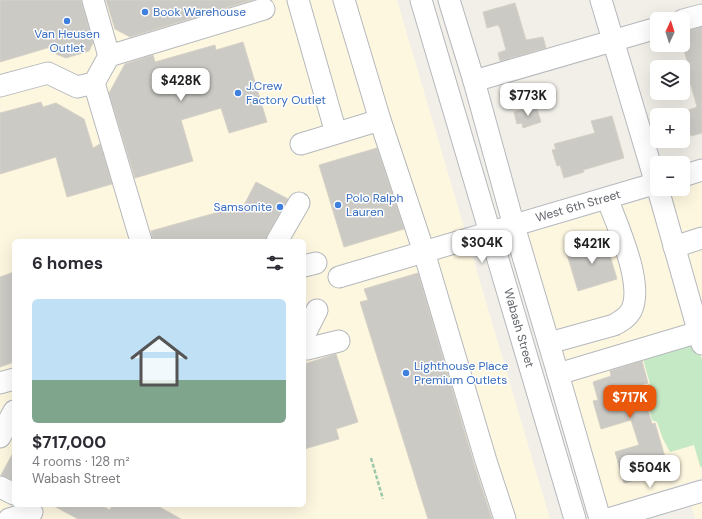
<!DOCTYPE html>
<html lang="en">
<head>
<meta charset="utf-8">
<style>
  body { margin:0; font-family:"DM Sans",sans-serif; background:#f7f7f7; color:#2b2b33; height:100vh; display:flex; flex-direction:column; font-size:15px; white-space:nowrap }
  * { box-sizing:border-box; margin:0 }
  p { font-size:13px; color:#7c7c81 }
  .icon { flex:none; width:22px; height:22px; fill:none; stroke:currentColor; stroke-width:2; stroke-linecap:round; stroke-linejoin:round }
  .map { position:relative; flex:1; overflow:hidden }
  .details { position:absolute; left:12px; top:239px; width:294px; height:268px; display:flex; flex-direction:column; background:#fff; border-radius:6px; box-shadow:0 4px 16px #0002 }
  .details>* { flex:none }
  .needle { width:26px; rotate:4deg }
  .fabs { position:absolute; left:650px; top:12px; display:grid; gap:8px }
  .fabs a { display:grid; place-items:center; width:40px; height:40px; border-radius:6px; background:#fff; box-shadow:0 4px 16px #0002; font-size:20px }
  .price { position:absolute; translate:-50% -34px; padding:0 9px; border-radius:8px; background:#fff; color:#222; font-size:13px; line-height:26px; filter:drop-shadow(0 1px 2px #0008) }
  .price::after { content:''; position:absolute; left:50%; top:24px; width:12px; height:9px; margin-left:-6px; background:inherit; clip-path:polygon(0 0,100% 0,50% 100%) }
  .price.selected { background:#ea580c; color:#fff }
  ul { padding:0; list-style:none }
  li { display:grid; align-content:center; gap:8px; height:212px; padding:0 20px }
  li span { display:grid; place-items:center; height:124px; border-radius:6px; color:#555 }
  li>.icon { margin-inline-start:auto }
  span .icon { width:72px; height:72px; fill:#fffc; stroke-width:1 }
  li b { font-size:17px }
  h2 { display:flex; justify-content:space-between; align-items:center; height:48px; padding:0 20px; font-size:17px }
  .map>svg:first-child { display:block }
  .commercial { fill:#fef7e0; fill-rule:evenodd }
  .green { fill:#c5e8c5 }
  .building { fill:#cccac5; stroke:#d6d1c6 }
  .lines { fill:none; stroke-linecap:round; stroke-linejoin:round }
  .minor-casing { stroke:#b5b8bc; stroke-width:23 }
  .path { stroke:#9cc7a9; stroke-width:2.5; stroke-dasharray:4 2; stroke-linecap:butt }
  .minor { stroke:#fff; stroke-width:21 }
  .shop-dot { fill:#3f7fe0; stroke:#fff; stroke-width:1.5 }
  .labels { text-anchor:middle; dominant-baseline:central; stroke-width:3; stroke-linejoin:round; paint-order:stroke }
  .shop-label { font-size:12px; fill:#366cbe; stroke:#fff; text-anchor:start }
  .street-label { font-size:12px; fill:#5f6368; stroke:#fff }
</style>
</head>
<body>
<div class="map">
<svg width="702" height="519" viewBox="0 0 702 519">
  <rect width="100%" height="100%" fill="#f1efe8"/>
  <!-- commercial -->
  <g class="commercial">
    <path d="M0,0H397L550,519H0ZM14,241H304V505H14Z"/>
    <path d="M702,182V478L605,508L523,235L659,195L678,189H683V188Z"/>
    <path d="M702,498V519H695L690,502Z"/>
  </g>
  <!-- green -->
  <path class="green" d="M696,340L702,360V468L700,466L694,445L670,452L663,439L657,422L652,420L646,397L641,392L640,387L650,384L642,355Z"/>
  <!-- building -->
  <g class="building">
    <path d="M0,0H81L93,43L89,51L66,58L56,54L54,46L0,62Z"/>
    <path d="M106,0H252L130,37L115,29Z"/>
    <path d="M515,3L526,40L543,37L546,48L500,61L498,53L506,50L500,28L498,25L487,28L483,12Z"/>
    <path d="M702,27V133L691,136L683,112L697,107L690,82L686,83L683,72V68L688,64L683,47V32Z"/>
    <path d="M243,42L267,122L229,133L221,108L181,120L193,161L135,178L109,93L125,64L153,55L155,62L215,45L216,50Z"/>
    <path d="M41,102L43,107L56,103L84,119L93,148L100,144L112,184L67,197L56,157L0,174V113Z"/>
    <path d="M536,106L541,122L523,128L522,123L517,124L514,112Z"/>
    <path d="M612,116L624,158L583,170L584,172L564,178L560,165L557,166L552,150L556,149L554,144L595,133L591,121Z"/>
    <path d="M377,148L404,229L344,247L319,165Z"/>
    <path d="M256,182L288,199L267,235L265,241H153L151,231L244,205Z"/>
    <path d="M605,239L617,279L578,291L566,251Z"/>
    <path d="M14,272V362L0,367V277Z"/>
    <path d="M418,273L474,464L492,519H428L360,302L368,300L364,289Z"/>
    <path d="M336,354L358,422L336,429L339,439L304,449V364Z"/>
    <path d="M642,361L648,383L641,385L652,424L655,423L667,464L637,473L639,479L624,483L615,452L639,445L631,420L601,429L593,401L598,400L593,382L611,376L610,371Z"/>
    <path d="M14,451V481L1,475Z"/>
    <path d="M52,505H101L110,510L112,505H156L181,519H78Z"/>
  </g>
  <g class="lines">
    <!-- minor casing -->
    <g class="minor-casing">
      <g id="minor">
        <path d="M93,0L109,56"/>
        <path d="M298,0L336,133"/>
        <path d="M344,0L380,120"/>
        <path d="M421,0L575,519"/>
        <path d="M449,0L474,81L514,226L558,374L600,519"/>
        <path d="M601,0L657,187"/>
        <path d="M683,20L702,15"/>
        <path d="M474,81L657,28"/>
        <path d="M94,83L141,241"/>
        <path d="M0,86L48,73L77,87L94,83L109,56L264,9"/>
        <path d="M301,144L380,120L424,252L486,461L505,519"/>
        <path d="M683,176L702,170"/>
        <path d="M658,189L702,344"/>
        <path d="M277,241L299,203"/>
        <path d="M674,247L702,238"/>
        <path d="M304,266L316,263"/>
        <path d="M339,277L657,183"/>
        <path d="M304,336L317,310"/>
        <path d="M549,343L614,325C621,321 627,318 631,311C645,285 617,225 607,198"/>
        <path d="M304,348L307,349L339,341"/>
        <path d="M558,374L702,331"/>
        <path d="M0,383L14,379"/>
        <path d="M0,437L14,411"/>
        <path d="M0,487L14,494"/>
        <path d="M9,519L32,512"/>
        <path d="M608,519L702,491"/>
      </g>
    </g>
    <!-- path -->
    <path class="path" d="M371,458L383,499"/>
    <!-- minor -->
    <use href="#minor" class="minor"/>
  </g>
  <!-- markers -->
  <g class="shop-dot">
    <circle cx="145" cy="12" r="4"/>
    <circle cx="67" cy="21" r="4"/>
    <circle cx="238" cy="93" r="4"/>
    <circle cx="338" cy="205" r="4"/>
    <circle cx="280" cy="207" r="4"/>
    <circle cx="406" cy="373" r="4"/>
  </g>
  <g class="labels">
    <!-- shop labels -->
    <g class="shop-label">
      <text x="153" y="12">Book Warehouse</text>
      <text x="67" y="34" text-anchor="middle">Van Heusen<tspan x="67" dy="14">Outlet</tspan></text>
      <text x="246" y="86">J.Crew<tspan x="246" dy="14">Factory Outlet</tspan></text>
      <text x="346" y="198">Polo Ralph<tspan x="346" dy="14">Lauren</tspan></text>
      <text x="272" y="207" text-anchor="end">Samsonite</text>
      <text x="414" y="366">Lighthouse Place<tspan x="414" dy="14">Premium Outlets</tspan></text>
    </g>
    <!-- street labels -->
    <g class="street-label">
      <text transform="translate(578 206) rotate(-16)">West 6th Street</text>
      <text transform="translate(519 328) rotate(74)">Wabash Street</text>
    </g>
  </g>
</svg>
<div class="fabs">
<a><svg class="needle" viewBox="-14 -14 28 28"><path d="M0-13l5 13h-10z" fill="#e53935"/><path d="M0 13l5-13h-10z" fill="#7c7c81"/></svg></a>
<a><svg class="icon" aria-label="layers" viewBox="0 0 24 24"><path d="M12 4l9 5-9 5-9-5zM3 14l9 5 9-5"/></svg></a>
<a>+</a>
<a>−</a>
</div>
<b class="price" style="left:181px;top:102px">$428K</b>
<b class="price" style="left:528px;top:117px">$773K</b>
<b class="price" style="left:482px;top:264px">$304K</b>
<b class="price" style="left:592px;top:265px">$421K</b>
<b class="price selected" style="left:630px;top:419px">$717K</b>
<b class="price" style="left:650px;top:489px">$504K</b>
<section class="details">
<h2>6 homes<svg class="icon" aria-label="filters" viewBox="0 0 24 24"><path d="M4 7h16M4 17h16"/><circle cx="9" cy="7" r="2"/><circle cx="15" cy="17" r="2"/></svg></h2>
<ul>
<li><span style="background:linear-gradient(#bfe0f5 65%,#7fa58c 0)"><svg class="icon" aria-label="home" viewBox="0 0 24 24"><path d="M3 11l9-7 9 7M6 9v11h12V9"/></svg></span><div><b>$717,000</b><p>4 rooms · 128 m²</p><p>Wabash Street</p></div></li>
</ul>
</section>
</div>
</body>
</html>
